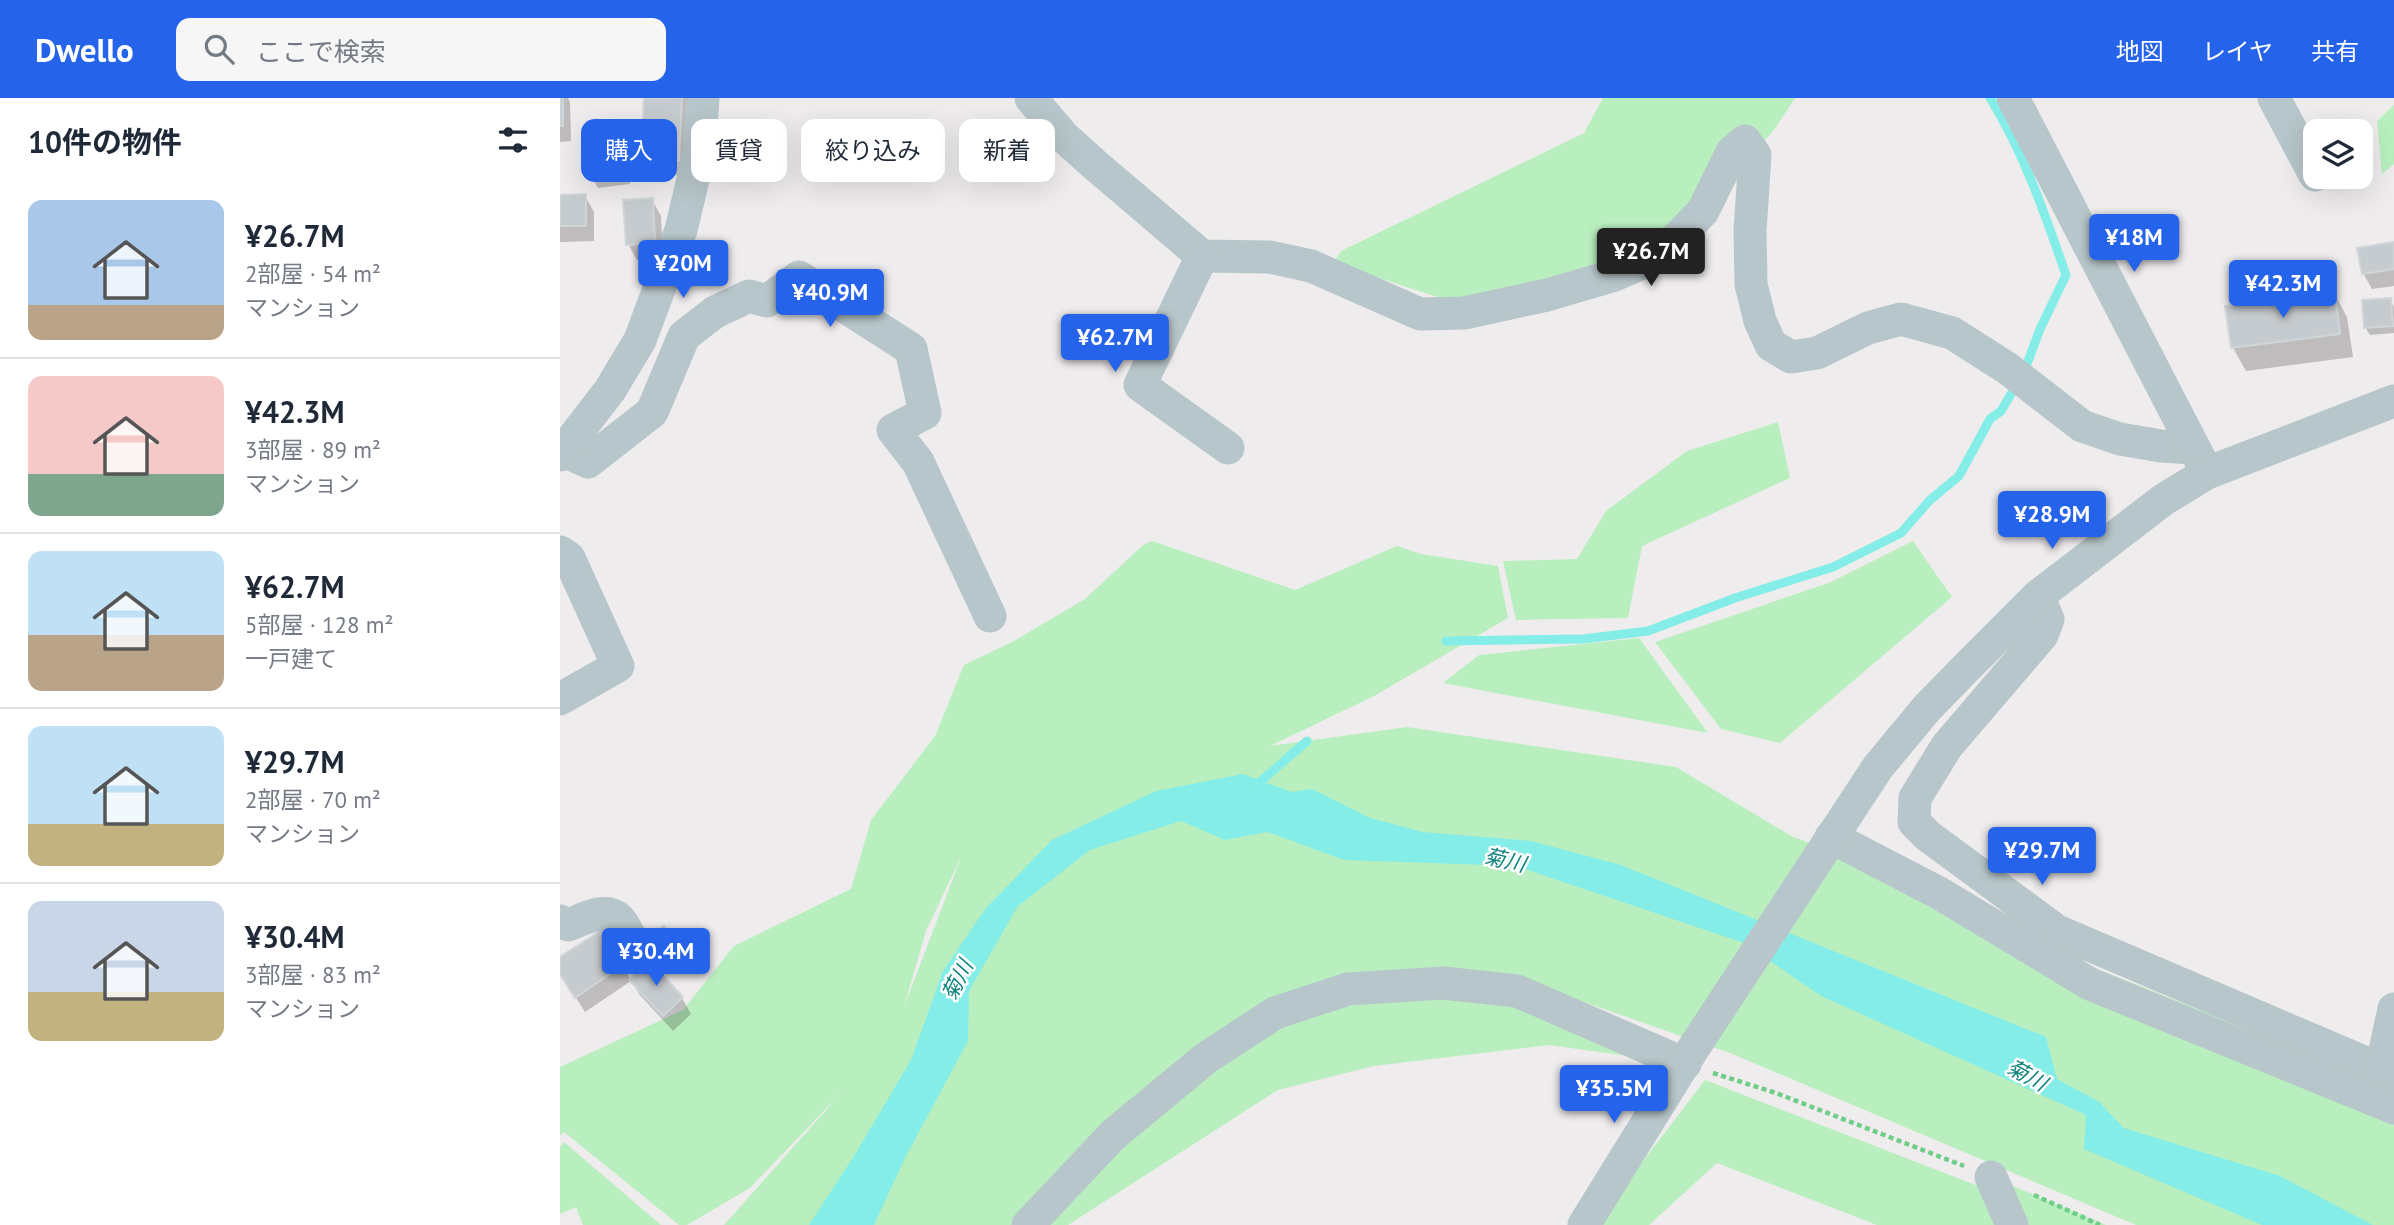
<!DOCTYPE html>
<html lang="ja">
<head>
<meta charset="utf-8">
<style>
  body { margin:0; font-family:"PT Sans","Noto Sans JP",sans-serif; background:#f6f6f7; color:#1f2937; height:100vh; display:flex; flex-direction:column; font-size:26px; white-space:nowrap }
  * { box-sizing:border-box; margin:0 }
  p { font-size:23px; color:#747a83 }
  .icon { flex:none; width:38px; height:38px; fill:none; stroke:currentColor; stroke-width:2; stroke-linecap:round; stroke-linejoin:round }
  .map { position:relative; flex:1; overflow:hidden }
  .drawer { display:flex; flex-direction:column; background:#fff; width:560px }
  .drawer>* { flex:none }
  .hud { position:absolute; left:21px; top:21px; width:665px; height:63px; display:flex; gap:14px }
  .fabs { position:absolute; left:1743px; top:21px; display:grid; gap:14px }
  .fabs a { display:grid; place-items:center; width:70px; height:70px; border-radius:14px; background:#fff; box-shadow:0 7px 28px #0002; font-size:35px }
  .price { position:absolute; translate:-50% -60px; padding:0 16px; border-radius:7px; background:#2563eb; color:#fff; font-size:23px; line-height:46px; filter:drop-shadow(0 2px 4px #0008) }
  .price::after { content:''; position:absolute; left:50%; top:42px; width:21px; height:16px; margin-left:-10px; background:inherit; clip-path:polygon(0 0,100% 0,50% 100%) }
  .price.active { background:#222; color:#fff }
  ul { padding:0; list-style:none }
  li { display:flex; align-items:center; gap:21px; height:175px; padding:0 28px }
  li+li { border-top:2px solid #e0e1e3 }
  li span { display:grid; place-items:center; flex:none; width:196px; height:140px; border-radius:14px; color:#555 }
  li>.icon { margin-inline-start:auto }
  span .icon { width:84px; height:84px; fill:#fffc; stroke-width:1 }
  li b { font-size:30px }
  h2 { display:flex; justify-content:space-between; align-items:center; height:84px; padding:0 28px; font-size:30px }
  .chip { padding:0 24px; border-radius:14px; background:#fff; box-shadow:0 7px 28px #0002; font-size:24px; line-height:63px }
  .chip.active { background:#2563eb; color:#fff }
  header { display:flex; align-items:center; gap:42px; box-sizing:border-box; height:98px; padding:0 35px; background:#2563eb; color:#fff }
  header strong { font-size:33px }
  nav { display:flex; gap:38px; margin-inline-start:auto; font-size:24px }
  .search { width:490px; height:63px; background:#f6f6f7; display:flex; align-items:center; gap:18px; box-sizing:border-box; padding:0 24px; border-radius:14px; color:#747a83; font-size:26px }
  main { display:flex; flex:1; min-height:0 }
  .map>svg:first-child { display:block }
  .green { fill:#b9efbf; fill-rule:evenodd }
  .water { fill:#85ede7 }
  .shadow { fill:#0003 }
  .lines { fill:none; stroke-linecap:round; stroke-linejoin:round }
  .stream { stroke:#85ede7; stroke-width:9 }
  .building { fill:#c6cbcf; stroke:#d0d5d8; stroke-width:2 }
  .path { stroke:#70cd87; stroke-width:4.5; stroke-dasharray:5 3.5; stroke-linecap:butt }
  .minor { stroke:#b7c6ca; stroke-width:33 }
  .labels { text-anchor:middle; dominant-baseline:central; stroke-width:5; stroke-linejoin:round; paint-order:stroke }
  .water-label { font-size:21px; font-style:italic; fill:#0c827c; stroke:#fff }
</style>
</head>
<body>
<header>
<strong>Dwello</strong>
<div class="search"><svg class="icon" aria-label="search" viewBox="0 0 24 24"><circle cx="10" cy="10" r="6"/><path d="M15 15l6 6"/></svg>ここで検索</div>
<nav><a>地図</a><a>レイヤ</a><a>共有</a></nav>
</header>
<main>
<section class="drawer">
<h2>10件の物件<svg class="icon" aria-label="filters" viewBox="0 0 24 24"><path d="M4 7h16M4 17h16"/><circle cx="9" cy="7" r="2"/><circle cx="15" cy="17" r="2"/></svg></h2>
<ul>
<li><span style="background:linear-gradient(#a9c7e8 75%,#b9a48a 0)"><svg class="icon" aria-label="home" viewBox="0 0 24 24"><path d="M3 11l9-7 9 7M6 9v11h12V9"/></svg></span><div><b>¥26.7M</b><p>2部屋 · 54 m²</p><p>マンション</p></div></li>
<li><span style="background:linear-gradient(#f6c9c9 70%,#7fa58c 0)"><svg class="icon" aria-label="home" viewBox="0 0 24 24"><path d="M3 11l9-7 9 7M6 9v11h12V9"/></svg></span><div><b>¥42.3M</b><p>3部屋 · 89 m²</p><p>マンション</p></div></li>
<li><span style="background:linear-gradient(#bfe0f5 60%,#b9a48a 0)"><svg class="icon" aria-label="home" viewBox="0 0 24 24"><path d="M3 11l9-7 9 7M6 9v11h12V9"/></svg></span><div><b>¥62.7M</b><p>5部屋 · 128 m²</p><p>一戸建て</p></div></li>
<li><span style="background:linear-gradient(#bfe0f5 70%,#c2b280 0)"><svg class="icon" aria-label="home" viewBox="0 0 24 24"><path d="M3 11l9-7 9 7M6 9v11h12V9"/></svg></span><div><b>¥29.7M</b><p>2部屋 · 70 m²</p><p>マンション</p></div></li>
<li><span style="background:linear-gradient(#c9d6e8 65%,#c2b280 0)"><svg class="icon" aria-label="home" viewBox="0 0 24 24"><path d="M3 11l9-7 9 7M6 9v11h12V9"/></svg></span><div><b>¥30.4M</b><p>3部屋 · 83 m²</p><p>マンション</p></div></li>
</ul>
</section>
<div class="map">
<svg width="1834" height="1127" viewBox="0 0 1834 1127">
  <rect width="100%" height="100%" fill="#efeced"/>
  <!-- green -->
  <g class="green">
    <path d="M1043,0H1235L1214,32L1136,115L1071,152L991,183L902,207L773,165L781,153L1024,35Z"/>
    <path d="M1834,7V66L1822,76L1817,23Z"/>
    <path d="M1218,324L1230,380L1082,448L1068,520L956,522L943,463L1017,461L1046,413L1127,353Z"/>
    <path d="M592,443L735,492L837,448L861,456L938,468L948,520L814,598L710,648L847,629L1116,669L1233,739L1279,755L1374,806L1834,989V1127H1576L1170,955L998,895L1082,960L989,947L814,968L718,992L508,1127H164L282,994L190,1090L127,1127H119L4,1034L0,1038V969L123,912L174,848L291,791L311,722L375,638L404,567L452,544L525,501L583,447ZM400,761V762L344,909L366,833Z"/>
    <path d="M1353,443L1392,499L1220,645L1161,631L1095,544L1271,484Z"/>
    <path d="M1079,540L1148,635L883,585L919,557Z"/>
    <path d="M1145,982L1431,1093L1446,1127H1317L1157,1065L1089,1127H1036L1035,1126Z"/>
    <path d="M4,1044L101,1127H23L16,1109L0,1116V1049Z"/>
    <path d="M1439,1082L1546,1127H1454Z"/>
  </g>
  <!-- water -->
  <path class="water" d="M683,676L732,694L752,691L810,720L863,734L971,743L1061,767L1486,939L1497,981L1538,1003L1564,1030L1720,1078L1813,1127H1702L1524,1051L1526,1017L1261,898L1184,845L956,768L784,762L707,734L665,742L621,723L530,752L458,808L409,893L408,943L345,1060L314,1127H249L294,1058L351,962L383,873L426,810L492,742L596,693Z"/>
  <!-- shadow -->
  <g class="shadow">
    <path d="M0,0H8L10,4L11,43L0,44Z"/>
    <path d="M86,0H131L127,78L92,76L83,60Z"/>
    <path d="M58,37L67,52L70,86L38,90L29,74Z"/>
    <path d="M25,98L34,114V143L0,144V99Z"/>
    <path d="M92,102L101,118L103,160L77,162L68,146Z"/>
    <path d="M1834,146V188L1812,191L1803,175Z"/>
    <path d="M1774,195L1787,219L1793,259L1686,273L1673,250L1667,209Z"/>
    <path d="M1830,202L1834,209V235L1810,237L1805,229Z"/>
    <path d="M103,830L125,867L111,875L89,839Z"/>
    <path d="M64,854L73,869L66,874L71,882L89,865L122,900L131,916L113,933L80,897L71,883L25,914L0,874V861Z"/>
  </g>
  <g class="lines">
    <!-- stream -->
    <g class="stream">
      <path d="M1430,0C1464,55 1485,116 1506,177L1480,231L1464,274"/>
      <path d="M886,543L1023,541L1088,533L1175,500L1273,469L1341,435L1370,402L1399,378L1430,321L1441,313L1457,286"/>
      <path d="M693,690L747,643"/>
    </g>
  </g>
  <!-- building -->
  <g class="building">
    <rect x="0" y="0" width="3" height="28"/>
    <path d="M84,0H122L119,63L81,61Z"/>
    <path d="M59,35L63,71L27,75L23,38Z"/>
    <path d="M26,96V128H0V97Z"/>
    <path d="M93,100L95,145L66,147L63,102Z"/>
    <path d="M1834,144V171L1802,176L1797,150Z"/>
    <path d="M1775,193L1780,236L1671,250L1665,208Z"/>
    <path d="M1831,200L1833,228L1804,230L1802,202Z"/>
    <path d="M48,828L65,853L58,858L63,867L15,900L0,876V859Z"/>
    <path d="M104,828L123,859L105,869L86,839Z"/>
    <path d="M89,863L123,899L103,918L69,882Z"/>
  </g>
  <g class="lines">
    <!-- path -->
    <g class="path">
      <path d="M1153,975L1216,995L1404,1068"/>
      <path d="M1474,1097L1540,1127"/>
    </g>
    <!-- minor -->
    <g class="minor">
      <path d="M471,0L503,38L534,66L642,158L709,159L751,168L860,216L904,215L987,197L1052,178L1089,162L1120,137L1143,113L1172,54L1185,43L1195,57L1190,133L1191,186L1200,223L1211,247L1231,259L1257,255L1308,230L1341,221L1392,235L1447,270L1522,328L1560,341L1601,348L1634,350"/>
      <path d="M1453,0L1643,367"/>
      <path d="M1714,0L1755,77"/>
      <path d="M642,158L580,287L668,350"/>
      <path d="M4,353L28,364L92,314L124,238L155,214L189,198L207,203L239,179L351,251L365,315L333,332L358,364L430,518"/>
      <path d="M0,357L50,292L80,242L121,132L139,56L143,0"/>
      <path d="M0,454L9,460L58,568L0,601"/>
      <path d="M1478,498L1488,521L1482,537L1387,648L1355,700L1354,724L1368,738L1497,833L1834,977"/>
      <path d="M1271,739L1379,795L1530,886L1834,1010"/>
      <path d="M0,823L8,827C22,822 45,808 59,821C64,826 68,836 72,842"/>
      <path d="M1821,971L1834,911"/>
      <path d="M1431,1079L1452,1127"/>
      <path d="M468,1127L553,1037L646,960L715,915L788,891L883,885L957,893L1125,966"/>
      <path d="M1024,1127L1131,954L1318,669L1367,610L1408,568L1478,498L1603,402L1647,375L1834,303"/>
    </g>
  </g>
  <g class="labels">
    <!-- water labels -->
    <g class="water-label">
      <text transform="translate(945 762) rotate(13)">菊川</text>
      <text transform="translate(397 882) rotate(-63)">菊川</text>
      <text transform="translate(1467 977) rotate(29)">菊川</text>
    </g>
  </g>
</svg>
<div class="fabs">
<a><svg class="icon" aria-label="layers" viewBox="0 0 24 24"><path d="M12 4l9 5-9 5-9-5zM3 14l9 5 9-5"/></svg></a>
</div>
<b class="price" style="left:1574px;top:176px">¥18M</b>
<b class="price active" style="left:1091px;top:190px">¥26.7M</b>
<b class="price" style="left:123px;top:202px">¥20M</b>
<b class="price" style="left:1723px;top:222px">¥42.3M</b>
<b class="price" style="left:270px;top:231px">¥40.9M</b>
<b class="price" style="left:555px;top:276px">¥62.7M</b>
<b class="price" style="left:1492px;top:453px">¥28.9M</b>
<b class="price" style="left:1482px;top:789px">¥29.7M</b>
<b class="price" style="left:96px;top:890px">¥30.4M</b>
<b class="price" style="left:1054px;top:1027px">¥35.5M</b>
<div class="hud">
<a class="chip active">購入</a>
<a class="chip">賃貸</a>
<a class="chip">絞り込み</a>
<a class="chip">新着</a>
</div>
</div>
</main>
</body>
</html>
